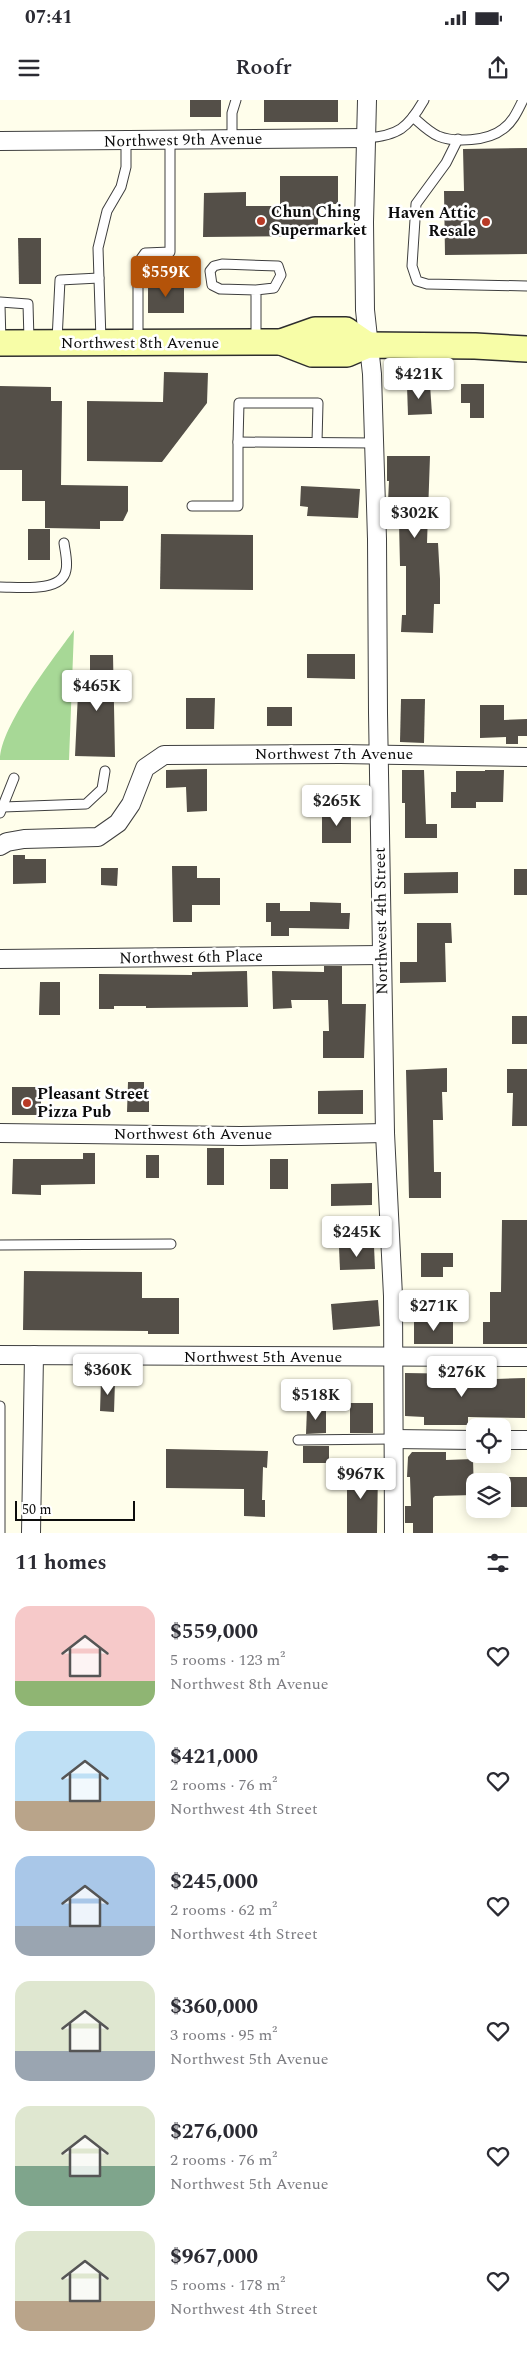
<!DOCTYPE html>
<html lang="en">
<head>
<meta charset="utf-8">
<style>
  body { margin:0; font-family:Spectral,serif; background:#f7f7f7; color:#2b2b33; height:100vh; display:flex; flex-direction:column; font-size:19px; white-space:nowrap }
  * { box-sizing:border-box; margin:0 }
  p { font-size:16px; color:#7c7c81 }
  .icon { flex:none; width:28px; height:28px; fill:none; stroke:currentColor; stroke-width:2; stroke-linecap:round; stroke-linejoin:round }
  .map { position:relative; height:1433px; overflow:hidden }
  .details { display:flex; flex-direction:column; background:#fff; flex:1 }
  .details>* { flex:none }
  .controls { position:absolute; left:466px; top:1318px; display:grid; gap:10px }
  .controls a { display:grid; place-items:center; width:45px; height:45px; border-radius:10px; background:#fff; box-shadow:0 2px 12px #0003; font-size:25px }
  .scale { position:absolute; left:15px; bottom:12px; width:120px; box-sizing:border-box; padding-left:5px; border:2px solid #0c0c0c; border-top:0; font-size:14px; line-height:18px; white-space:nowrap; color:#0c0c0c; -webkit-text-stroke:4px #fff; paint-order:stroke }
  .price { position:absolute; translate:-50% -42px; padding:0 11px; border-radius:5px; background:#fff; color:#222; font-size:16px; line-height:32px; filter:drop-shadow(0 1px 2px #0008) }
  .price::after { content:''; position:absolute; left:50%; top:30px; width:15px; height:11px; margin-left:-8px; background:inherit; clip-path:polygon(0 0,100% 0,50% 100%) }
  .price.on { background:#b45309; color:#fff }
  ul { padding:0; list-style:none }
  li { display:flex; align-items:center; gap:15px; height:125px; padding:0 15px }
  li span { display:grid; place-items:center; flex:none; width:140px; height:100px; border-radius:15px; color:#555 }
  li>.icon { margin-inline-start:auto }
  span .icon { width:60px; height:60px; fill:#fffc; stroke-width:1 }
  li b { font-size:21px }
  h2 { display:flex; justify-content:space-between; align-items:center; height:60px; padding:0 15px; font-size:21px }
  .status { display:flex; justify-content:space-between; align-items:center; height:35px; padding:0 25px; background:#fff; direction:ltr }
  .status svg { height:14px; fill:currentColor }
  header { display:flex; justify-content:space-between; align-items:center; height:65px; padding:0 15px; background:#fff; font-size:22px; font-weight:600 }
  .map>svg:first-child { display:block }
  .forest { fill:#a7d896 }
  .building { fill:#544f48 }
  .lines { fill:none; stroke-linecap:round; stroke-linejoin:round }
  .service-casing { stroke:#3f3f3f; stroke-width:11 }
  .minor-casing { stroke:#3f3f3f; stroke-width:20 }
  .secondary-casing { stroke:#2e2e2e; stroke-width:28 }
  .service { stroke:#fff; stroke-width:9 }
  .minor { stroke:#fff; stroke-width:18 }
  .secondary { stroke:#f7fda7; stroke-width:25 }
  .poi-dot { fill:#b83b27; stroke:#fff; stroke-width:2 }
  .labels { text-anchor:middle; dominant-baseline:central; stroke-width:5; stroke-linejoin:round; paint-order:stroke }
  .street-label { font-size:16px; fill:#0c0c0c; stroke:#fff }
  .poi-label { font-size:16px; font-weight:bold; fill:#0c0c0c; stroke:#fff; text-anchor:start }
</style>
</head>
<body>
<div class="status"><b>07:41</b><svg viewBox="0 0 49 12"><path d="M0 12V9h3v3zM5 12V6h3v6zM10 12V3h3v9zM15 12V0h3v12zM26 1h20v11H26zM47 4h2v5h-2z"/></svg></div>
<header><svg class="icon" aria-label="menu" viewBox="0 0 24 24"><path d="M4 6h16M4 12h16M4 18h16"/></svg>Roofr<svg class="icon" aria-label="share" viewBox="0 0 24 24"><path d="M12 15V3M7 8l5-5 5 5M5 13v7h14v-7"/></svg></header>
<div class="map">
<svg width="527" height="1433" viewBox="0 0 527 1433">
  <rect width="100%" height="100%" fill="#fffeeb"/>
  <!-- forest -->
  <path class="forest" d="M74,530L69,660H0C0,626 54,558 74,530Z"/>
  <!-- building -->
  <g class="building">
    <rect x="190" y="0" width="31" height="17"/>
    <rect x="264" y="0" width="74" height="22"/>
    <path d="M527,48V154L445,155L444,91H464L463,49Z"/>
    <path d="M280,76H338V104H318V136L203,137L204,93L246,92V106H280Z"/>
    <path d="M18,138H41V184H19Z"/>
    <rect x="148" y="183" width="36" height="30"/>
    <path d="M164,272L208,273L207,303L162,362L87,361V301L163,302Z"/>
    <path d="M461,284H484V318H470V303H461Z"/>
    <path d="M430,285L432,314L408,315L407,286Z"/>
    <path d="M0,286L51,287V301H62L61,385L128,386V411L123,421H100V429L45,428V401H22V370H0Z"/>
    <path d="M387,356H430L427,443H438L440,479V504H434L433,533L401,532L402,515H406V466H400L399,423H387L389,381H387Z"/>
    <path d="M301,386L360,389L358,418L307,416L308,407L300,406Z"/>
    <rect x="28" y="429" width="22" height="31"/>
    <path d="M161,434L253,435V490L160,489Z"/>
    <path d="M307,554H355V579L307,578Z"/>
    <path d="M90,555H113L115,657L75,656L78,593H90Z"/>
    <path d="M186,598H215L214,629H186Z"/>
    <path d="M401,599H425L424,643L400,642Z"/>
    <path d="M480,605H504V620L527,619V636H518V644H506V637L480,638Z"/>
    <rect x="267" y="607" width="25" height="19"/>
    <path d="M207,669V711L187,712L186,687L166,688V670Z"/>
    <path d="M402,670H424L426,724H437V738H405V703H402Z"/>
    <path d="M485,670H504L503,702H476V708H451V692H456V671H485Z"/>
    <rect x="322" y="711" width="29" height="32"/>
    <path d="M13,755H25V759H46V783L13,784Z"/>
    <path d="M172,766H197V778H220V805H192V822H173Z"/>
    <path d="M101,768H118L117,786L101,785Z"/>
    <rect x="514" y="769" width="13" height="26"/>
    <path d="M458,772V793L404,794V773Z"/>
    <path d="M310,802L341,803V813H350L349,829L289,828V836H271V822H266V803H280V811H310Z"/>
    <path d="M417,823H451L452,843H445L446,882L400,883V862H417Z"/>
    <path d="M324,866H342V904H366L364,958H323V931H329L328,900H291L292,908L273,909L272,871L324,872Z"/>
    <path d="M247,871L248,907L146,908V906H114V909H99V874L192,875V872Z"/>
    <path d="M40,882H60V915H39Z"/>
    <rect x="512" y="916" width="15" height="28"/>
    <path d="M447,968V992H442L443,1020H433L434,1072H441V1098H409L406,970Z"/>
    <path d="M507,969H527V1026H512L513,993H507Z"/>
    <path d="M128,982H144V995H149V1012H127Z"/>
    <rect x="12" y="987" width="29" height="28"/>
    <path d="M363,990V1014H318V991Z"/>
    <rect x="207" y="1048" width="17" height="37"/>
    <path d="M83,1053H95V1084L41,1085V1095L12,1094L13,1059H83Z"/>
    <rect x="146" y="1055" width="13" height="23"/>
    <rect x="270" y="1059" width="18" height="30"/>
    <path d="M372,1083V1105L331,1106V1084Z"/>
    <path d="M502,1120H527V1244H483V1222H490V1192H501Z"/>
    <path d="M374,1146L375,1169L340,1170L339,1147Z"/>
    <path d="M421,1153H453V1167H443V1177H421Z"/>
    <path d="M24,1171L142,1172V1198H179V1234H148V1231L23,1230Z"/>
    <path d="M378,1200L380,1226L333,1230L331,1204Z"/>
    <rect x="414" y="1219" width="39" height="25"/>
    <path d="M405,1273L469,1274L468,1280L525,1278V1318L468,1317V1325H424V1317L405,1316Z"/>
    <path d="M101,1280H115L114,1312L100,1311Z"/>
    <rect x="350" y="1303" width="23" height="30"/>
    <path d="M307,1308H326V1333L306,1334Z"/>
    <rect x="303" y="1346" width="26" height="17"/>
    <path d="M166,1349L268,1351L267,1368L263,1367L262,1400H265V1417L244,1416V1389L166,1388Z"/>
    <path d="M412,1352H446V1360L473,1359L474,1395L435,1396L433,1398V1433H413V1423H405V1406H411L410,1377H407L408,1357Z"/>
    <path d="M343,1369L378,1371L377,1433H347V1389H342Z"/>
    <rect x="502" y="1377" width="25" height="30"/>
  </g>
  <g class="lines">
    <!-- service casing -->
    <g class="service-casing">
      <g id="service">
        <path d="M413,17C421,24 429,32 438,36C455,43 488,41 503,29C513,22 518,10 523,0"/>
        <path d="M366,38C398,36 408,28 424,0"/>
        <path d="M232,39V13L236,0"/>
        <path d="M458,39L446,63L416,104L412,166L417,181L427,184L527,186"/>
        <path d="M0,202L28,204L29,240"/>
        <path d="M0,205L1,243"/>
        <path d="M57,240L60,180L99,178"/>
        <path d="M101,240L98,148L107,111L121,87L126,67V40"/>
        <path d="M138,240V163L145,153L170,152V40"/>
        <path d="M256,240V190L220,189L212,185L210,171L214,166L222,164L278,166L281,175L274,188L256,190"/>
        <path d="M238,342L239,303H318L317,342"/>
        <path d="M192,406H238V342L374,343"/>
        <path d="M0,487C18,487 62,493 66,470C68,462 65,451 64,443"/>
        <path d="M3,707L86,704L102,689L105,671"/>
        <path d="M0,713L14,678"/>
        <path d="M0,1145L171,1144"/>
        <path d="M0,1306V1433"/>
        <path d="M298,1340L393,1339"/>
      </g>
    </g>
    <!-- minor casing -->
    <g class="minor-casing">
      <g id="minor">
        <path d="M367,0L364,122L365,210L372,274L377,439L378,613L385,1033L393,1196L394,1433"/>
        <path d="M0,41L366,38"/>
        <path d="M0,746L7,742L24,739L98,737L118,723L131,704L145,668L164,655L340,654L527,657"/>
        <path d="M0,859L382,855"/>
        <path d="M0,1033L240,1036L385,1033"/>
        <path d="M0,1255L527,1257"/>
        <path d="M393,1339L475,1340"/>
        <path d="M502,1340H527"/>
        <path d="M31,1433L34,1255"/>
      </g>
    </g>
    <!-- secondary casing -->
    <g class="secondary-casing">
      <g id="secondary">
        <path d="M281,242L312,254H347L368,245L475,246L527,249"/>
        <path d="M0,243L281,242L315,230H346L368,245"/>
      </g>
    </g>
    <!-- service -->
    <use href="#service" class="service"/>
    <!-- minor -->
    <use href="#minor" class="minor"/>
    <!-- secondary -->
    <use href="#secondary" class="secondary"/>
  </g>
  <!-- markers -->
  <g class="poi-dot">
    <circle cx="261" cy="121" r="5"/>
    <circle cx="486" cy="122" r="5"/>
    <circle cx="27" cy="1003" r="5"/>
  </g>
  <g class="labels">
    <!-- street labels -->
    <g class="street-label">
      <text transform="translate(183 40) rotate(-1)">Northwest 9th Avenue</text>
      <text x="140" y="243">Northwest 8th Avenue</text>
      <text x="334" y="654">Northwest 7th Avenue</text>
      <text transform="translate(381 821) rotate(-91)">Northwest 4th Street</text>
      <text transform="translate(191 857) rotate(-1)">Northwest 6th Place</text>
      <text x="193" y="1034">Northwest 6th Avenue</text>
      <text x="263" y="1257">Northwest 5th Avenue</text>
    </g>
    <!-- poi labels -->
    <g class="poi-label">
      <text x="271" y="112">Chun Ching<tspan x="271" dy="18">Supermarket</tspan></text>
      <text x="476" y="113" text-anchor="end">Haven Attic<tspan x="476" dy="18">Resale</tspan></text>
      <text x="37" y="994">Pleasant Street<tspan x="37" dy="18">Pizza Pub</tspan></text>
    </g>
  </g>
</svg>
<div class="controls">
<a><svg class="icon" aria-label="locate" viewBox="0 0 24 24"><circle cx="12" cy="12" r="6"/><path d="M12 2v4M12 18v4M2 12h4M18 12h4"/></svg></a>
<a><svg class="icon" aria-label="layers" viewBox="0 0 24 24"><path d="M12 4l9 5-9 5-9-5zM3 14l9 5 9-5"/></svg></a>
</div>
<div class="scale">50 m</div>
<b class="price on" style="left:166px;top:198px">$559K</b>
<b class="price" style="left:419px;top:300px">$421K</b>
<b class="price" style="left:415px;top:439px">$302K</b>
<b class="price" style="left:97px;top:612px">$465K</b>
<b class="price" style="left:337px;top:727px">$265K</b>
<b class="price" style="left:357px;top:1158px">$245K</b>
<b class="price" style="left:434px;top:1232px">$271K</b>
<b class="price" style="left:108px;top:1296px">$360K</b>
<b class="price" style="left:462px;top:1298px">$276K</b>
<b class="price" style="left:316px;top:1321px">$518K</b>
<b class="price" style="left:361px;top:1400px">$967K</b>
</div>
<section class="details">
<h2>11 homes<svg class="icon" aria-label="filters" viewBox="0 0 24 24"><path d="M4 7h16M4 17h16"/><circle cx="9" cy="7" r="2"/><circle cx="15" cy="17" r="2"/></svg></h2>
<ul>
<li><span style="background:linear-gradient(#f6c9c9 75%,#8fb573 0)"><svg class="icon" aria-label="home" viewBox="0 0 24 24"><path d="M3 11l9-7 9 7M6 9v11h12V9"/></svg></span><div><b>$559,000</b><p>5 rooms · 123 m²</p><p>Northwest 8th Avenue</p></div><svg class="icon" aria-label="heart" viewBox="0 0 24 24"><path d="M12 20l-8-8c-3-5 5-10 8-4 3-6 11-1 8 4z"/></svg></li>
<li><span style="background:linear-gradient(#bfe0f5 70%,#b9a48a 0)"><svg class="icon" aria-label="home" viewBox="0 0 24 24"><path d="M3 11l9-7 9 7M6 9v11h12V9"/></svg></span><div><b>$421,000</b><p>2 rooms · 76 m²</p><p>Northwest 4th Street</p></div><svg class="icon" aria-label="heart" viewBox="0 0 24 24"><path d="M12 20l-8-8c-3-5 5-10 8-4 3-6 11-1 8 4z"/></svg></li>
<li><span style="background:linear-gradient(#a9c7e8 70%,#9aa5b1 0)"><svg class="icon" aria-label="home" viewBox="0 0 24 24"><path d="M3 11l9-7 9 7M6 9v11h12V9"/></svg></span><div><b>$245,000</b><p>2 rooms · 62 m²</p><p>Northwest 4th Street</p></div><svg class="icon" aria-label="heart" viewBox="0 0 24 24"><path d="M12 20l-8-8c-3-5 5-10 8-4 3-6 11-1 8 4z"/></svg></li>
<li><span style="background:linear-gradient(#dfe7d0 70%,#9aa5b1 0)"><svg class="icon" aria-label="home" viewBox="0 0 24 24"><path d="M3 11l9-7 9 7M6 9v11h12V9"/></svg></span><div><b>$360,000</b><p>3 rooms · 95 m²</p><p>Northwest 5th Avenue</p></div><svg class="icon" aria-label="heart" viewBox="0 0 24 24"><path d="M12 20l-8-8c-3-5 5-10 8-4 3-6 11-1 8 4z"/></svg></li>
<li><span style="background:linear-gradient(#dfe7d0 60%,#7fa58c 0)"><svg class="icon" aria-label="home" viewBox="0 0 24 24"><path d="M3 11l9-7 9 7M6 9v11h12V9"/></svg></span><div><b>$276,000</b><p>2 rooms · 76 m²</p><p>Northwest 5th Avenue</p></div><svg class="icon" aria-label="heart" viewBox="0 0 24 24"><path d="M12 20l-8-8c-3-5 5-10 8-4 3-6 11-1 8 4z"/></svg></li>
<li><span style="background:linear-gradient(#dfe7d0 70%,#b9a48a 0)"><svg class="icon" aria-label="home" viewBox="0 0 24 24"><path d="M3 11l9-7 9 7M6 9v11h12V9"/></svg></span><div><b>$967,000</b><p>5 rooms · 178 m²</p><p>Northwest 4th Street</p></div><svg class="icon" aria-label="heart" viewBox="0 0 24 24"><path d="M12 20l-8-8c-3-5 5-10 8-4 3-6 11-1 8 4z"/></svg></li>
</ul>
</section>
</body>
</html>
